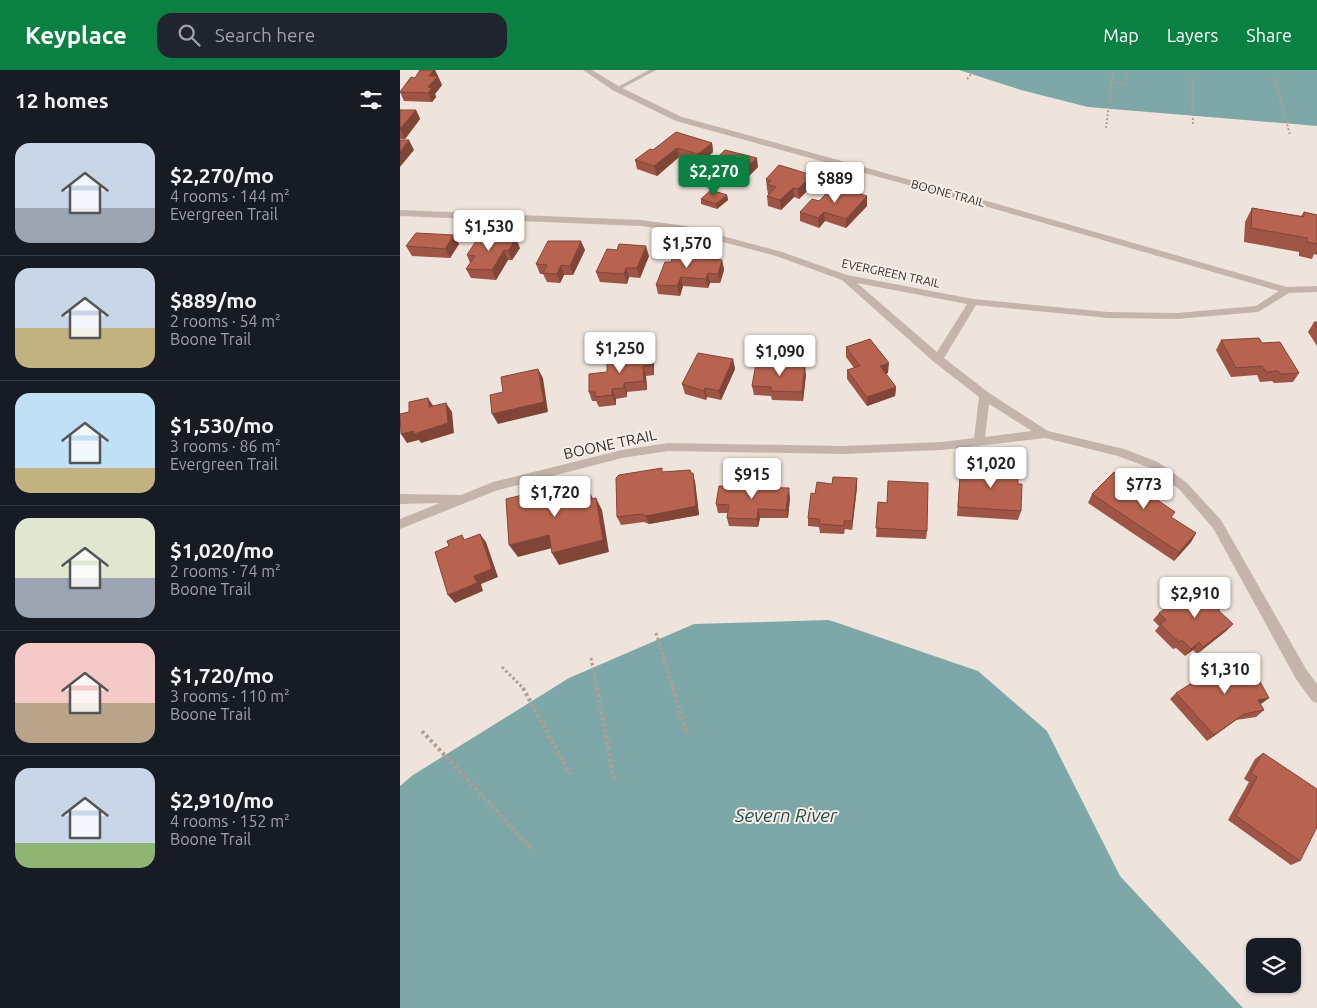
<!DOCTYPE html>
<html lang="en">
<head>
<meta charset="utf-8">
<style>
  body { margin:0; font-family:Ubuntu,sans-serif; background:#20242c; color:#f1f3f6; height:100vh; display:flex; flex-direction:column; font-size:19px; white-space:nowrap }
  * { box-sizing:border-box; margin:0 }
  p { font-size:16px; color:#9ea1a6 }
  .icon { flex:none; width:28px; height:28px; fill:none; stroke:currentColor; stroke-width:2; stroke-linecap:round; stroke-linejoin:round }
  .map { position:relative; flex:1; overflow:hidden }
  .panel { display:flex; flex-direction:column; background:#171b24; width:400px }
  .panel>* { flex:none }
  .fabs { position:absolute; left:846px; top:868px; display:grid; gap:10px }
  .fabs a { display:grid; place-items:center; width:55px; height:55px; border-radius:10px; background:#171b24; box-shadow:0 1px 4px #0004; font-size:25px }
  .price { position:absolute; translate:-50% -42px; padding:0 11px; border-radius:5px; background:#fff; color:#222; font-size:16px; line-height:32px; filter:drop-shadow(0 1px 2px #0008) }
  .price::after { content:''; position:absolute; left:50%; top:30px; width:15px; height:11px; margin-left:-8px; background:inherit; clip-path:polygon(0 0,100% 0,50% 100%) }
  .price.active { background:#0b8043; color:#fff }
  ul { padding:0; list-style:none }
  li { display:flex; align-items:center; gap:15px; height:125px; padding:0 15px }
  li+li { border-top:1px solid #363941 }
  li span { display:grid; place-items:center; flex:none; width:140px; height:100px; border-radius:15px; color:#555 }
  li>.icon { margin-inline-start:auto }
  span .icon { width:60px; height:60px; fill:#fffc; stroke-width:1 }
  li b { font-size:21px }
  h2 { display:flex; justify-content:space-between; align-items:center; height:60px; padding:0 15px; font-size:21px }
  header { display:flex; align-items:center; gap:30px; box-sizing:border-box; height:70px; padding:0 25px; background:#0b8043; color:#fff }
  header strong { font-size:24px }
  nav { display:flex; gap:28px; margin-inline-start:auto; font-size:18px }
  .search { width:350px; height:45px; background:#20242c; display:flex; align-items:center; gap:12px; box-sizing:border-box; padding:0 18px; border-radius:15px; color:#9ea1a6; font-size:19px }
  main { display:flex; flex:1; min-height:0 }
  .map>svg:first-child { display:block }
  .water { fill:#7ea8a8 }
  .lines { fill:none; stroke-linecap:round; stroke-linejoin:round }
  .path-far2 { stroke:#b19e93; stroke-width:2; stroke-dasharray:2 2; stroke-linecap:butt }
  .path-far1 { stroke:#b19e93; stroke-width:3; stroke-dasharray:2.5 2.5; stroke-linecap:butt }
  .path { stroke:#b19e93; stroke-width:4; stroke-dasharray:3 3; stroke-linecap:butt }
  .lane { fill:#c5b4a9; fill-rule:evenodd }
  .street { fill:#c5b4a9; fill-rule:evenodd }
  .wall { fill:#9e5545 }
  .shaded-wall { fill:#814538 }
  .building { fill:#b86350; stroke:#814538 }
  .labels { text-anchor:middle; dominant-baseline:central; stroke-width:4; stroke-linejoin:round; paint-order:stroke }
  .far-street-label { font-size:12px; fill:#332b28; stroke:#f7efe7 }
  .street-label { font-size:15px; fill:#332b28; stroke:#f7efe7 }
  .near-water-label { font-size:19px; font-style:italic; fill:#224f50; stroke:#f7efe7 }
</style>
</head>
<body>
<header>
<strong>Keyplace</strong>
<div class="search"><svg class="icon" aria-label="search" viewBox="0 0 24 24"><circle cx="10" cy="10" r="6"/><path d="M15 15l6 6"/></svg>Search here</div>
<nav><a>Map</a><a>Layers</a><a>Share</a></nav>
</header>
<main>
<section class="panel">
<h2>12 homes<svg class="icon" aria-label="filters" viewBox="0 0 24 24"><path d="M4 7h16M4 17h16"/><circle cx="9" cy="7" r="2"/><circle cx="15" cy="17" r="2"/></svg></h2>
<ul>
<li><span style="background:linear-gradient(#c9d6e8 65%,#9aa5b1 0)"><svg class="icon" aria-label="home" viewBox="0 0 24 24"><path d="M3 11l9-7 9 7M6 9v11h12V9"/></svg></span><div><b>$2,270/mo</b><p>4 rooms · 144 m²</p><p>Evergreen Trail</p></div></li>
<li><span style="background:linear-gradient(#c9d6e8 60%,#c2b280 0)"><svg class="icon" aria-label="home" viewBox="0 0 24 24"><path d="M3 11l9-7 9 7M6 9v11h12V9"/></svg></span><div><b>$889/mo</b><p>2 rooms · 54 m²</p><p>Boone Trail</p></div></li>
<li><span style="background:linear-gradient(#bfe0f5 75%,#c2b280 0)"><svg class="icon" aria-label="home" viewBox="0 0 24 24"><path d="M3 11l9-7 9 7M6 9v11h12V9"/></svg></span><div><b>$1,530/mo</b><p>3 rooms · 86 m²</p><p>Evergreen Trail</p></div></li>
<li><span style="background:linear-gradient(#dfe7d0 60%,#9aa5b1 0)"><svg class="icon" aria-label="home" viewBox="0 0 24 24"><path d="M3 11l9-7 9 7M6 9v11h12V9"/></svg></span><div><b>$1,020/mo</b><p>2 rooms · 74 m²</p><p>Boone Trail</p></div></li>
<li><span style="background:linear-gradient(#f6c9c9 60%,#b9a48a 0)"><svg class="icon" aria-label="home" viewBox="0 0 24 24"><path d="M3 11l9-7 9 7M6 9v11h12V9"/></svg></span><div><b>$1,720/mo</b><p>3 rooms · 110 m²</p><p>Boone Trail</p></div></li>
<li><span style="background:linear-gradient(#c9d6e8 75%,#8fb573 0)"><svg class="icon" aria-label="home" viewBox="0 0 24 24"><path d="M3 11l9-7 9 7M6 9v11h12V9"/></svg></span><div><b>$2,910/mo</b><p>4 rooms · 152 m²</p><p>Boone Trail</p></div></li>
</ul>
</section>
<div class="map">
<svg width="917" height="938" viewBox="0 0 917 938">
  <rect width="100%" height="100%" fill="#eee4db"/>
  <!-- water -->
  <g class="water">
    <path d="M559,0H917V56L688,37L621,20Z"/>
    <path d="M429,550L578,601L647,661L720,806L843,938H0V716L13,705L169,608L294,554Z"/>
  </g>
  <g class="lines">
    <!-- path-far2 -->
    <g class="path-far2">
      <path d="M792,8L793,54"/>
      <path d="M875,8L890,65"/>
      <path d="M567,9L575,0"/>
      <path d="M712,12L724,14L726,4"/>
      <path d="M706,58L713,3"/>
    </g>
    <!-- path-far1 -->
    <g class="path-far1">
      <path d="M256,563L273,619"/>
      <path d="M191,588L197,619"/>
      <path d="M102,597L124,619"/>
    </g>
    <!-- path -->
    <g class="path">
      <path d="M123,618L170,704"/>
      <path d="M197,618L214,709"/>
      <path d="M273,618L287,665"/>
      <path d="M22,661L133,780"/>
    </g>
    <!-- lane -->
    <path class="lane" d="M249,0H256L219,20L214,19Z"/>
    <!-- street -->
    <path class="street" d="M183,0H192L220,17L282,47L594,133L887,217L917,216V222L889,223L858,242L777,249L708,248L576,235L544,288L589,323L648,361L724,379L758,392L787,413L821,450L906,599L917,614V633L912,631L896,609L813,458L779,419L750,398L718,386L645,368L542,380L443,384L268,381L222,388L95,421L0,459V449L40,433L0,434V424L61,425L93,412L222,380L268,373L443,376L542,372L574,368L579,327L534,292L442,210L376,186L285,162L241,156L0,146V140L241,150L286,156L382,182L447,205L573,229L708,242L777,243L856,236L879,221L588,137L276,51L214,21ZM457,213L567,234L537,282ZM589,334L632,361L585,367Z"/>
  </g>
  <!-- wall -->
  <g class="wall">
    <path d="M20,0H35L42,15L35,24L36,27L32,32L4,31L0,22L15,8Z"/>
    <path d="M0,40H16L20,49L5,69H0Z"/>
    <path d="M312,73L313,82L300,94L279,87L257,106L237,99L235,90L253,80Z"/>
    <path d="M317,88L358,97L348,107L319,97Z"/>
    <path d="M412,105L413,115L399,129L394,127L381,140L368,136L367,126L369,124H368L367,119L366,109Z"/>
    <path d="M327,125L328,130L317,139L301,134V129Z"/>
    <path d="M467,126V136L446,158L425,151L419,158L400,151V142L419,131Z"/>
    <path d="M852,138L901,146L904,142L917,145V185L914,184L912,189L899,186V182L844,172L845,152Z"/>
    <path d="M54,165L59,174L50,188L12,186L6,176Z"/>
    <path d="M120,178L112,190H108L96,210L71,208L66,199L70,193L67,185Z"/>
    <path d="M185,180L173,205H164L160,213L147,212L143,204H140L136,194Z"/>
    <path d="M294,185L295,188L322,190L324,200L320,213H310L308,218L283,216L280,226L258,224L256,215L271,192Z"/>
    <path d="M249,186L240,208L229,207L227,214L200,212L196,202Z"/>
    <path d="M914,252H917V276L908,262Z"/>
    <path d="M821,270L862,273L899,303L893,312L874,313L872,311L860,312L857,305L831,307L816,280Z"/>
    <path d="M446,277L488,303L486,304L496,317L495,326L467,336L447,309V300L454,298L446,287Z"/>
    <path d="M251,280L254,290V305L246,306L247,320L227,322V327L216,329V335L199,337L196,331H192L189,322L207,302Z"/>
    <path d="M333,289L335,299L321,330L307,327L306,330L285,324L282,314Z"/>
    <path d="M406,304L403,331L372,330L371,326L354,325L352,316Z"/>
    <path d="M589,394L618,414L621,441L618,450L557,446L559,416L560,407H564L566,396L588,399Z"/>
    <path d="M263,402L291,403L295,412L299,445L249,454L244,452L221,455L217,447Z"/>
    <path d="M457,408V417L452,460L445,459L444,464L420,463L419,457L408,456V448L415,424L432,414Z"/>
    <path d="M692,424H748L772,448L796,463L791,472L774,491L688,433Z"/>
    <path d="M390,427L388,448H360L358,457L329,456L327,448L328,443H318L316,434Z"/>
    <path d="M478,432L527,461L526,469L476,467Z"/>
    <path d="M807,530L823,536L819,541L833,554L826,561L797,584L793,580L785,586L776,578L773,579L755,561L759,556L753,550L759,543Z"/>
    <path d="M776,623L869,628L860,634L864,640L856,647L836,650L807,671L770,629Z"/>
    <path d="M863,683L900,791L891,795L828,750L849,712L844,709L855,689Z"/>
  </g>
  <!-- shaded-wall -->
  <g class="shaded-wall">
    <path d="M34,0H35L42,15L35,24L36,27L32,32L28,23V17L29,6Z"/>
    <path d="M16,40L20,49L5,69L0,59Z"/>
    <path d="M9,70L14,80L0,97V82Z"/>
    <path d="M312,73L313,82L300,94L298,84Z"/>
    <path d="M277,78L279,87L257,106L254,96Z"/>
    <path d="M357,88L358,97L348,107L346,98Z"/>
    <path d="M412,105L413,115L399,129L398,119Z"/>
    <path d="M393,118L394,127L381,140L380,130Z"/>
    <path d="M327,125L328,130L317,139L316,134Z"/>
    <path d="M467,126V136L446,158V149Z"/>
    <path d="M424,142L425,151L419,158L418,148Z"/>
    <path d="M54,165L59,174L50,188L45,179Z"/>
    <path d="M116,168L120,178L112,190L108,181Z"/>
    <path d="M181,171L185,180L173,205L170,196Z"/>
    <path d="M246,176L249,186L240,208L237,198Z"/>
    <path d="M104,180L108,190L96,210L92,200Z"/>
    <path d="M322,190L324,200L320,213L318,204Z"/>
    <path d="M161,195L164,205L160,213L157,204Z"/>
    <path d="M226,198L229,207L227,214L224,204Z"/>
    <path d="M308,203L310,213L308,218L306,209Z"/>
    <path d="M281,207L283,216L280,226L277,216Z"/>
    <path d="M251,280L254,290V305L252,295Z"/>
    <path d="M333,289L335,299L321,330L319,321Z"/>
    <path d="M489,293L488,303L480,306V296Z"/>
    <path d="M405,295L406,304L403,331L402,322Z"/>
    <path d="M243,296L246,306L247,320L244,311Z"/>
    <path d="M138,299L143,308L148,342L98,354L92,344Z"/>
    <path d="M224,313L227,322V327L224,318Z"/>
    <path d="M496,317L495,326L467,336V327Z"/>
    <path d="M305,318L307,327L306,330L304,321Z"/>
    <path d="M212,319L216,329V335L212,325Z"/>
    <path d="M28,328L34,337H29Z"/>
    <path d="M46,333L52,342L54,363L21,373L19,370L7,373L1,364Z"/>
    <path d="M293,403L295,412L299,445L249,454L246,446Z"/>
    <path d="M457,408V417L452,460V451Z"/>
    <path d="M168,414L175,427L169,423Z"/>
    <path d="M188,418L194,431L190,429Z"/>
    <path d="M389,418L390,427L388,448L386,440Z"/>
    <path d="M196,428L202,440L209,482L159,495L152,483Z"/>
    <path d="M358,439L360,448L358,457L357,449Z"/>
    <path d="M796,463L791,472L774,491L779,482Z"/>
    <path d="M80,464L86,472L98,507L81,514L83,521L55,533L48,525Z"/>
    <path d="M149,465L156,477L118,487L109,475Z"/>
    <path d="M833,554L826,561L797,584L803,577Z"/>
    <path d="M799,572L793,580L785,586L791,579Z"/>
    <path d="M869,628L861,634L850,637L858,630Z"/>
    <path d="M844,644L836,650L807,671L814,665Z"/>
  </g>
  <!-- building -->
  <g class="building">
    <path d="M20,0H34L29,6H38L28,17L32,18L28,23L0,22L11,7L15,8Z"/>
    <path d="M0,40H16L0,59Z"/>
    <path d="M276,62L312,73L298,84L277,78L254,96L235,90L250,79L253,80Z"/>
    <path d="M0,70H9L0,82Z"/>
    <path d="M325,80L357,88L346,98L317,88Z"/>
    <path d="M379,95L412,105L398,119L393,118L380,130L367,126L376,117L367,114L371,111L366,109Z"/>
    <path d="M434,116L467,126L446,149L424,142L418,148L400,142L412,129L419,131Z"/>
    <path d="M311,120L327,125L316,134L301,129Z"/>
    <path d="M852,138L904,147V142L917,145V174L907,172V168L851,158Z"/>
    <path d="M16,163L54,165L45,179L6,176Z"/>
    <path d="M87,166L116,168L108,181L104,180L92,200L66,199L75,186L67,185L78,168H86Z"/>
    <path d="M148,171H181L170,196L161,195L157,204L143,203L147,195L136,194Z"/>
    <path d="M219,174L246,176L237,198H226L224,204L196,202L207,179L217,180Z"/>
    <path d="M274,184L294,185L293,188L322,190L318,204L308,203L306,209L281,207L277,216L256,215L265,192H271Z"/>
    <path d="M914,252H917V257Z"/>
    <path d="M859,268L862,273L880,272L899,303L880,304L878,301L866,302L862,296L836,298L821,270Z"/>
    <path d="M470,269L489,293L480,296L496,317L467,327L447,300L460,296L446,277Z"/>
    <path d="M251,280L252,295L243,296L244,311L224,313V318L212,319V325L195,327V322H189V304L207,302V291L236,288V282Z"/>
    <path d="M298,283L333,289L319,321L305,318L304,321L282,314Z"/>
    <path d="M356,293L405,295L402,322L371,321V317L352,316Z"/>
    <path d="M138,299L144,332L92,344L90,325L103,322L101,307Z"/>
    <path d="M28,328L29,337L46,333L48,353L14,364V361L1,364L0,344L9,342V332Z"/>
    <path d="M589,394L618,397V414H622L621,441L558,437L560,407L566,408V396L589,399Z"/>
    <path d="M262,398V402L290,400L291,403H293L296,436L246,446L241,444L217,447L216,408L219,405Z"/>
    <path d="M714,402L728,411L731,408L750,419L747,423L775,442L771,447L796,463L779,482L692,424Z"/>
    <path d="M433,407L457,408L452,451H444V456L419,454L420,449L408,448L411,423L415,424L417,412L432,414Z"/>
    <path d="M488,411L528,413L527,461L476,458L478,432L487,433Z"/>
    <path d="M168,414L169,423L188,418L190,429L196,428L203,470L152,483L149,465L109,475L106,429Z"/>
    <path d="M319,416L389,418L386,440L358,439L357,449L327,448L329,435L316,434Z"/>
    <path d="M80,464L92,499L74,506L77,513L48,525L35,482L49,476L47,471L62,465L64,470Z"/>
    <path d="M794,518L807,530L812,526L823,536L818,540L833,554L803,577L799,572L791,579L782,570L779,572L760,554L766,550L759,543Z"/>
    <path d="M848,590L869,628L858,630L864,640L844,644L814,665L776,623L819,596Z"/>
    <path d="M863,683L917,719V757L900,791L836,746L857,707L851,703Z"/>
  </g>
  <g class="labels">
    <!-- far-street labels -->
    <g class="far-street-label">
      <text transform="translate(548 123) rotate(15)">BOONE TRAIL</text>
      <text transform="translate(491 203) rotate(12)">EVERGREEN TRAIL</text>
    </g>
    <!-- street labels -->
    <g class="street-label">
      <text transform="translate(210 374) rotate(-12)">BOONE TRAIL</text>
    </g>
    <!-- near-water labels -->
    <g class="near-water-label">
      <text x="386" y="745">Severn River</text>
    </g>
  </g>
</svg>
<div class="fabs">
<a><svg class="icon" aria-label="layers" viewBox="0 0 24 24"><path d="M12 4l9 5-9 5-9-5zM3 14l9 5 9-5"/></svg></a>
</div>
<b class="price active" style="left:314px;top:127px">$2,270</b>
<b class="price" style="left:435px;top:134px">$889</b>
<b class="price" style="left:89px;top:182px">$1,530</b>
<b class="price" style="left:287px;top:199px">$1,570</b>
<b class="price" style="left:220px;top:304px">$1,250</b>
<b class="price" style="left:380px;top:307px">$1,090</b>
<b class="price" style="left:591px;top:419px">$1,020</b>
<b class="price" style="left:352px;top:430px">$915</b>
<b class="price" style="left:744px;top:440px">$773</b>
<b class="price" style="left:155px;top:448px">$1,720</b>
<b class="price" style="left:795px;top:549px">$2,910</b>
<b class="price" style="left:825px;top:625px">$1,310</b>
</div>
</main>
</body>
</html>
